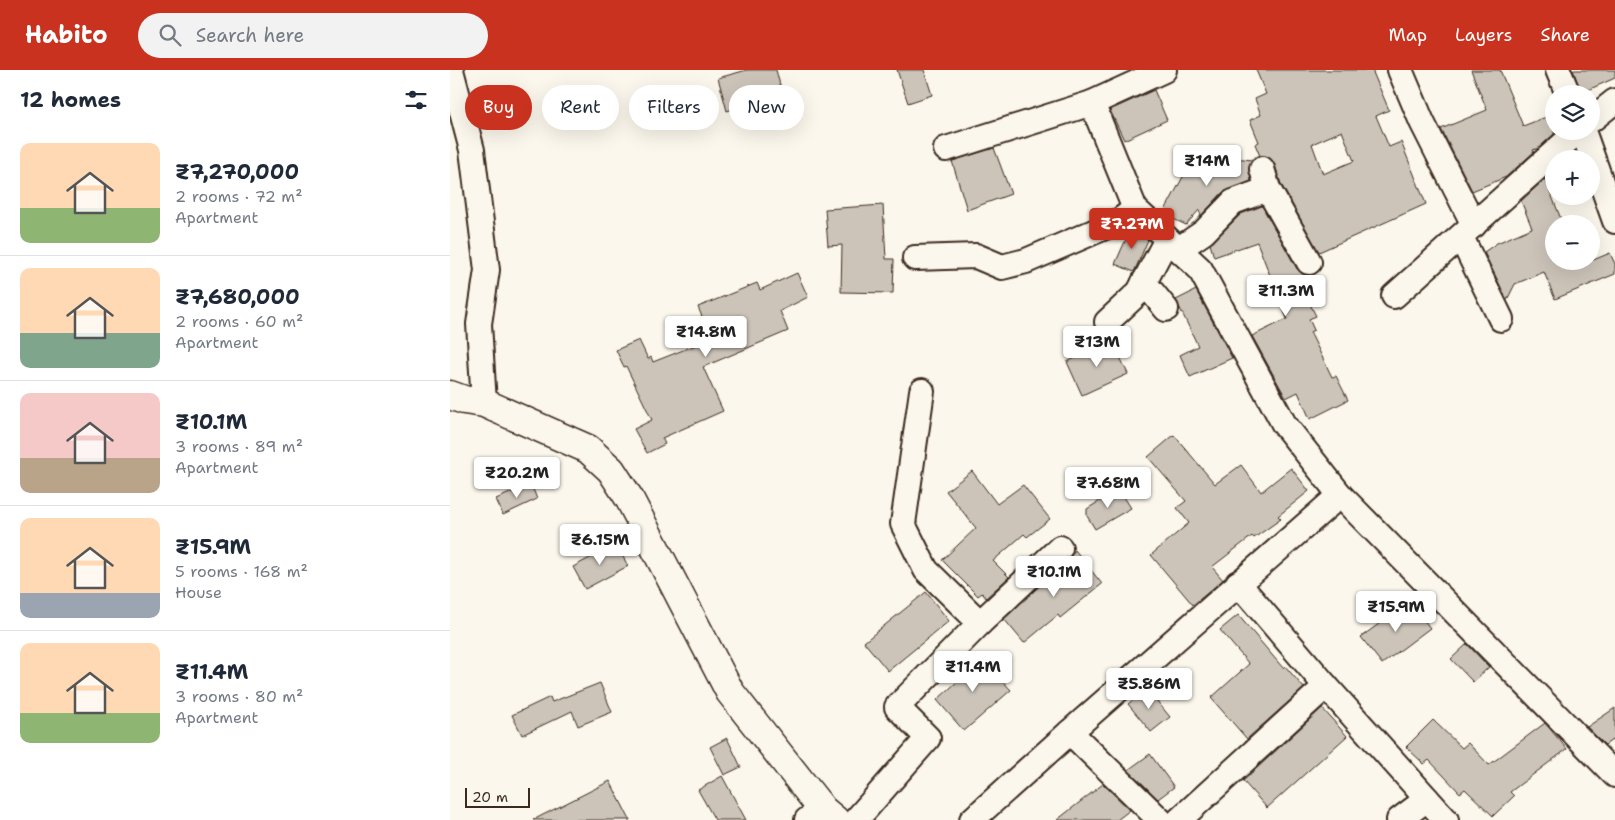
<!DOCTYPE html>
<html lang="en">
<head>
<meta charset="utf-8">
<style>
  body { margin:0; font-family:"Shantell Sans",sans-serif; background:#f2f2f3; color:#1f2937; height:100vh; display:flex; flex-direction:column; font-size:19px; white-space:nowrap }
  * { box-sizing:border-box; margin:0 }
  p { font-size:16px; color:#747a83 }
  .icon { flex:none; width:28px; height:28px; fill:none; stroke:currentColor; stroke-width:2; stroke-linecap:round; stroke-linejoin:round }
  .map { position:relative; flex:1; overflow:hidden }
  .sheet { display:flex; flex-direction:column; background:#fff; width:450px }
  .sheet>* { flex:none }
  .banner { position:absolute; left:15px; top:15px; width:475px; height:45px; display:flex; gap:10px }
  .controls { position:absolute; left:1095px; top:15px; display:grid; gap:10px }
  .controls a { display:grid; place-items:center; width:55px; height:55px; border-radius:50%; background:#fff; box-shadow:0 5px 20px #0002; font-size:25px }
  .scale { position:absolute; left:15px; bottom:12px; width:65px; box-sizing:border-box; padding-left:5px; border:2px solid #3b2a1e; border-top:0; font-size:14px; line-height:18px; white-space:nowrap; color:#3b2a1e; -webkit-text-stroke:4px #fbf7ec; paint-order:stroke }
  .price { position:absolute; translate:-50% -42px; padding:0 11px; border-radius:5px; background:#fff; color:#222; font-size:16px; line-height:32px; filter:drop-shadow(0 1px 2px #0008) }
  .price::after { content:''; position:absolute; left:50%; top:30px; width:15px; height:11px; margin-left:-8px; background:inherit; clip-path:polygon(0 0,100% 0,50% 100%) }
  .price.on { background:#c8321e; color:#fff }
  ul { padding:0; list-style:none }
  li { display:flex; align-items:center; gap:15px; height:125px; padding:0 20px }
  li+li { border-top:1px solid #e0e1e3 }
  li span { display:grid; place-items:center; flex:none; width:140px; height:100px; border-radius:10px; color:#555 }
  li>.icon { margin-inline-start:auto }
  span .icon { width:60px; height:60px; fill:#fffc; stroke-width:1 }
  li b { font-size:21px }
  h2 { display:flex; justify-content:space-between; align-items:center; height:60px; padding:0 20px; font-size:21px }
  .pill { padding:0 18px; border-radius:22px; background:#fff; box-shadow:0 5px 20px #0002; font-size:18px; line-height:45px }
  .pill.on { background:#c8321e; color:#fff }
  header { display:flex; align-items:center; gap:30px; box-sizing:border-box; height:70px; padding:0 25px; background:#c8321e; color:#fff }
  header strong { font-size:24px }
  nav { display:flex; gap:28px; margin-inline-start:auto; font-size:18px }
  .search { width:350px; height:45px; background:#f2f2f3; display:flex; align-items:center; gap:12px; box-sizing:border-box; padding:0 18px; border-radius:28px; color:#747a83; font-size:19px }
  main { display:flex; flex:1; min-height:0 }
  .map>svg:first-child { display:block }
  .building { fill:#ccc4b9; stroke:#3b2a1e; fill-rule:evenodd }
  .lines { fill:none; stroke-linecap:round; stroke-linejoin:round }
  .minor-casing { stroke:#3b2a1e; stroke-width:28 }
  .major-casing { stroke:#3b2a1e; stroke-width:31 }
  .minor { stroke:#fbf7ec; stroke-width:24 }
  .major { stroke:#fbf7ec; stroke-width:28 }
</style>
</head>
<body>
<header>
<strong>Habito</strong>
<div class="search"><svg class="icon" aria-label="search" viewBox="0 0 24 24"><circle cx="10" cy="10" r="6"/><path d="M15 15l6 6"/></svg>Search here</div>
<nav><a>Map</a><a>Layers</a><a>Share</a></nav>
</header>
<main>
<section class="sheet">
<h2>12 homes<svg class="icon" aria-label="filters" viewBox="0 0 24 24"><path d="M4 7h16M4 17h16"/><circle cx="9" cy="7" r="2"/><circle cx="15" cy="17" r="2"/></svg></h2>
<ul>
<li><span style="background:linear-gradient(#ffd9b3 65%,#8fb573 0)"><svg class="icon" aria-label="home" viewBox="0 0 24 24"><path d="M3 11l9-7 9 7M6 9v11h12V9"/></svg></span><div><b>₹7,270,000</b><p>2 rooms · 72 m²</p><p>Apartment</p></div></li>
<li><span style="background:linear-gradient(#ffd9b3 65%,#7fa58c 0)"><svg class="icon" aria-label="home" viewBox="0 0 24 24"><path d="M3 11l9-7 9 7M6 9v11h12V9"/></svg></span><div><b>₹7,680,000</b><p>2 rooms · 60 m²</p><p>Apartment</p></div></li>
<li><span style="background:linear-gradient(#f6c9c9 65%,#b9a48a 0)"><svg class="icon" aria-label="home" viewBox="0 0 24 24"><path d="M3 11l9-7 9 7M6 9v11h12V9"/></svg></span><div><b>₹10.1M</b><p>3 rooms · 89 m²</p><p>Apartment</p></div></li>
<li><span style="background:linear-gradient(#ffd9b3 75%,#9aa5b1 0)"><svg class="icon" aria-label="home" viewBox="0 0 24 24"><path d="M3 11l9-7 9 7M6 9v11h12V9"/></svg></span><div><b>₹15.9M</b><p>5 rooms · 168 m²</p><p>House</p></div></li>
<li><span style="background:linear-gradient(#ffd9b3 70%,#8fb573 0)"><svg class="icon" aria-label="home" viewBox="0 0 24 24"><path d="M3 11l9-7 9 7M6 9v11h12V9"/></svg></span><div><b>₹11.4M</b><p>3 rooms · 80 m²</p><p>Apartment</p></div></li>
</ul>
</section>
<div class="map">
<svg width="1165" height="750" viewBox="0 0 1165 750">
  <rect width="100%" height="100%" fill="#fbf7ec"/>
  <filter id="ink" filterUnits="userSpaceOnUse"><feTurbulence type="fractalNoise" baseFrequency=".02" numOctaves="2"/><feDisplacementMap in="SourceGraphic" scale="10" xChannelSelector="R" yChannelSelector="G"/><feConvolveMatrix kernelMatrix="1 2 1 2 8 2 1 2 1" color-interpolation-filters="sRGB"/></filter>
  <g filter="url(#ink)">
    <!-- building -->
    <g class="building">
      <path d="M297,0H326L338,44L294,56L290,37L277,41L268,8Z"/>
      <path d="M447,0H474L482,25L458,33Z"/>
      <path d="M806,0H922L939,40L926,46L939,77L951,72L976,134L869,182L831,114L825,95L821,89L816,86H810L805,74L809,72L800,50L811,45L805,29L816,24ZM892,61L904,91L873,104L862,74Z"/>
      <path d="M1021,0H1050L1073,56L1104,44V64L1089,78L1083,80L1084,82L1056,107L1022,121L991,59L1037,40Z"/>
      <path d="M1123,0H1165V8L1131,23Z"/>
      <path d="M704,20L717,50L674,70L660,40Z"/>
      <path d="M544,78L561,124L517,140L502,91Z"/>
      <path d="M768,86L802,90L799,96L801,111L773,122L751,146L749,140L736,155L713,144L734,105Z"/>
      <path d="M1095,109L1113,154H1104V191H1141L1160,183L1165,194V204L1105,229L1094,202L1065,214L1057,230L1034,182L1047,173L1082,158L1071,131Z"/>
      <path d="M433,135L436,189H444L443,223L391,222L392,175L378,176L375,139Z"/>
      <path d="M812,136L847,199L852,204L856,205L860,217L853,220L866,246L859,249L864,260L860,262L882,307L886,306L898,330L860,349L848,322L836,328L802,266L837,249L807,172L764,187L760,174L791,144Z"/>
      <path d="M684,157L698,170L684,202L665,194L680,160Z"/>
      <path d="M347,203L358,227L330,241L338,261L253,297L273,341L212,368L215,374L197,383L184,359L202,350L176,296L174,297L166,280L189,270L198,289L201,287L203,292L261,269L248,237L307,213L310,220Z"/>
      <path d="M746,220L782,288L740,307L730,285L748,276L726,230Z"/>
      <path d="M662,270L678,304L632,325L617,292Z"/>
      <path d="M724,365L765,414L791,395L811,422L841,398L859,421L828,446L831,449L804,468L802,466L762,497L773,510L743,535L701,485L739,453L727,438L736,431L698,387Z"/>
      <path d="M522,401L547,434L573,415L600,449L577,467L574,464L543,491L559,507L536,528L532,523L528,526L492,490L526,458L496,421Z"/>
      <path d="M81,414L87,429L53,445L46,429Z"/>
      <path d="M669,419L681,438L645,459L637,446V439Z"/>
      <path d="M166,474L178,496L135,519L123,497Z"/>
      <path d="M625,480L652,514L610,548L608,545L574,573L554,549L619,488Z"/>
      <path d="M476,522L499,551L438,601L414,572Z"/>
      <path d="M960,531L980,558L932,594L911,567Z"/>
      <path d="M788,545L833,598L835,596L854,618L797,669L761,628L799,594L770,560Z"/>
      <path d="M1017,574L1039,597L1023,612L1001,589Z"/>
      <path d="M528,585L561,620L514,661L487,630L508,611L504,607Z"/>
      <path d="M150,613L162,642L128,656L122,641L72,665L62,645L100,627L102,632Z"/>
      <path d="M697,619L720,647L701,662L678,634Z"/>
      <path d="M872,638L897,666L817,738L793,711Z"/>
      <path d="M1165,638V668L1155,675L1137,657Z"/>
      <path d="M983,650L1012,678L1018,673L1039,695L1095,653L1117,679L1060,722L1064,726L1043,746L1015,719L1010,723L979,690L974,694L956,677Z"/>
      <path d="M277,668L291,697L274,705L260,677Z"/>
      <path d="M700,684L724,717L708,729L678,700Z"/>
      <path d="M272,706L296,750H265L248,720Z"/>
      <path d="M160,711L180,750H83Z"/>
      <path d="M653,714L680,740L667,750H607Z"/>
    </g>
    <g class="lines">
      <!-- minor casing -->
      <g class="minor-casing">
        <g id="minor">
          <path d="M1,0L22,80L37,200L29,254L34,333"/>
          <path d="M714,0L642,33L685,139L750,199L834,354L890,425"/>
          <path d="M950,0L972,52L1024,155"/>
          <path d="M1108,0L1118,24"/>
          <path d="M1141,50L1165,31"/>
          <path d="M1133,61L1165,151"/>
          <path d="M496,79L642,33"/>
          <path d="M818,119L859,192"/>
          <path d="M1011,167L1051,249"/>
          <path d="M729,179L754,162L783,132L818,119L812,99"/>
          <path d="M465,188L526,186L552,197L576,191L669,151L685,139"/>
          <path d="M694,212L716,239"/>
          <path d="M944,226L1128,61"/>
          <path d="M657,252L689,222L717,169"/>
          <path d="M788,513L876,616L996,750"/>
          <path d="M530,553L610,478"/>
          <path d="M620,662L710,750"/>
          <path d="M357,750L373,740"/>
          <path d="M406,750L478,668L447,637L530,553L476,500L453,454L472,321"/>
          <path d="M522,750L620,662L890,425L1165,705"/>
          <path d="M729,750L876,616"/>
          <path d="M949,750L977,729"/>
        </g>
      </g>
      <!-- major casing -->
      <g class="major-casing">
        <path id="major" d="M0,325L14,330L34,333L138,379L161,400L179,428L280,622L373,740L385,750"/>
      </g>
      <!-- minor -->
      <use href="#minor" class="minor"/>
      <!-- major -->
      <use href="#major" class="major"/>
    </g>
  </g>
</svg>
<div class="controls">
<a><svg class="icon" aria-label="layers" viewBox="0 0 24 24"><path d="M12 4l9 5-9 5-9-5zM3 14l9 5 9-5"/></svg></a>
<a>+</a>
<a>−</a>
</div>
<div class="scale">20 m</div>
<b class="price" style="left:757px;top:117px">₹14M</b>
<b class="price on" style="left:682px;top:180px">₹7.27M</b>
<b class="price" style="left:836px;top:247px">₹11.3M</b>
<b class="price" style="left:256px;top:288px">₹14.8M</b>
<b class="price" style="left:647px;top:298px">₹13M</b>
<b class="price" style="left:67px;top:429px">₹20.2M</b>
<b class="price" style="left:658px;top:439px">₹7.68M</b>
<b class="price" style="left:150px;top:496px">₹6.15M</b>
<b class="price" style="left:604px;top:528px">₹10.1M</b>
<b class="price" style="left:946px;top:563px">₹15.9M</b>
<b class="price" style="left:523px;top:623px">₹11.4M</b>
<b class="price" style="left:699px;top:640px">₹5.86M</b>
<div class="banner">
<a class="pill on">Buy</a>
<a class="pill">Rent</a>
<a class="pill">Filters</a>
<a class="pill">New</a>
</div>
</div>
</main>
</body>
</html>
